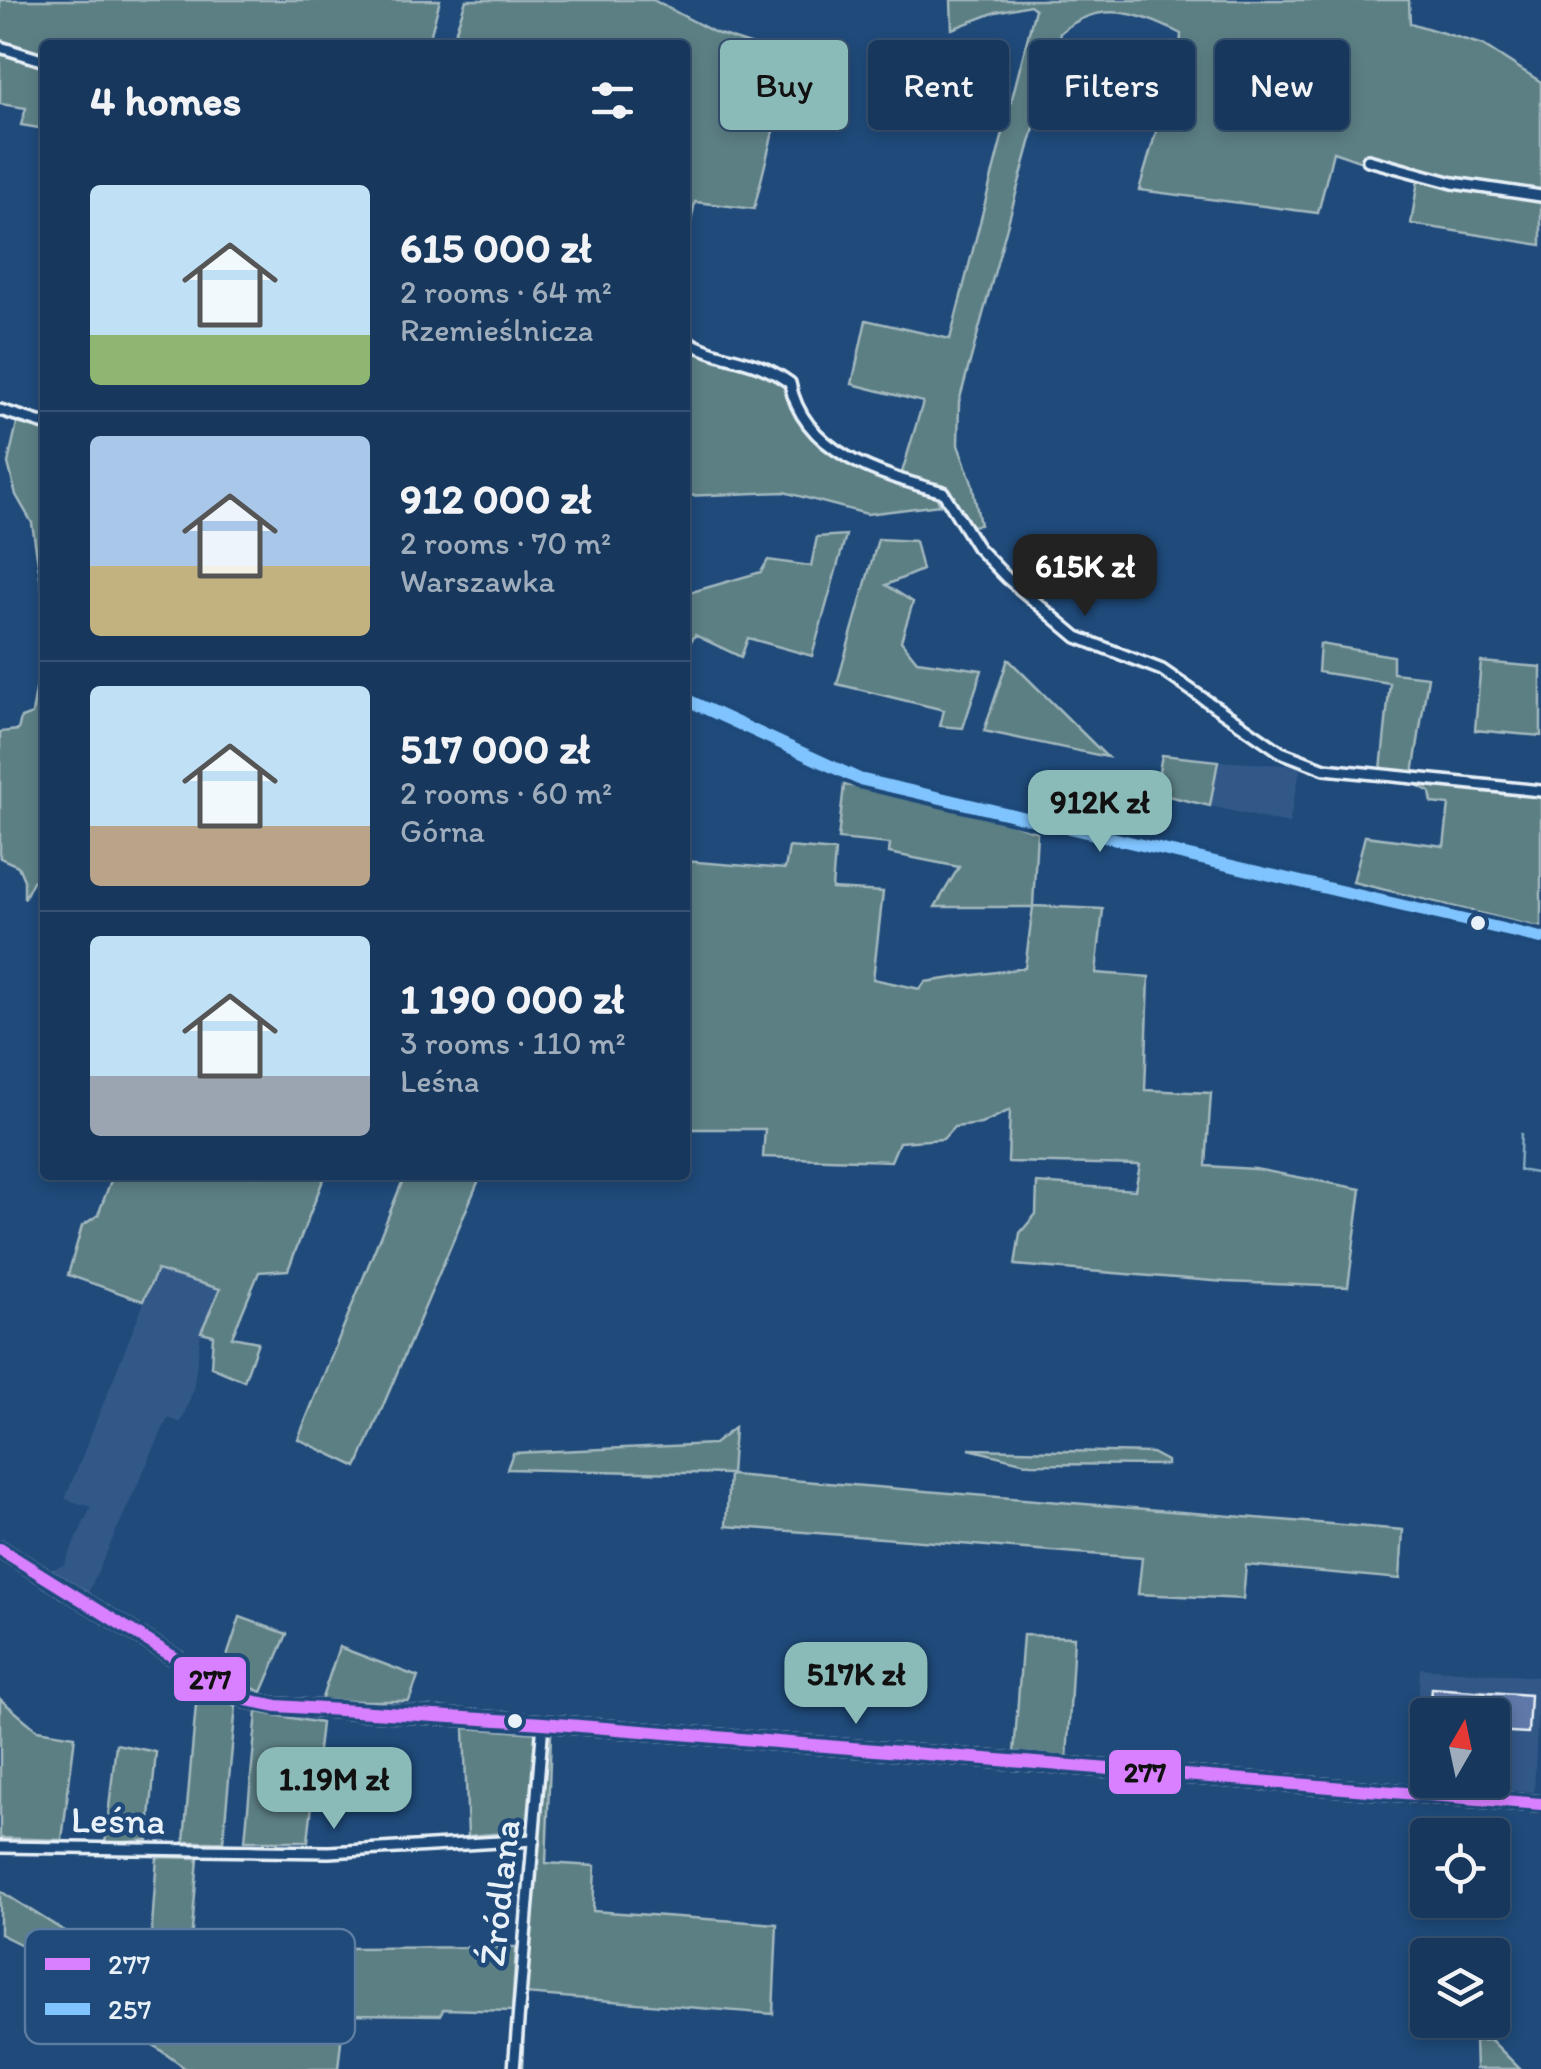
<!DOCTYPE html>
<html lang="en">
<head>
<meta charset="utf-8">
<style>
  body { margin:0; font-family:Itim,sans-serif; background:#244365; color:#f1f3f6; height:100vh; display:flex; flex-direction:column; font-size:38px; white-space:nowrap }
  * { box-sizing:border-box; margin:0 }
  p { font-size:32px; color:#9eacbb }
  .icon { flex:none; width:55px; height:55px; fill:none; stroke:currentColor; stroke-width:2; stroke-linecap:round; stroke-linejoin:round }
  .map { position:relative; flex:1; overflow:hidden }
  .panel { position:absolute; left:40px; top:40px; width:650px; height:1140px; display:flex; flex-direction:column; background:#17385c; border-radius:10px; box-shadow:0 5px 15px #0003,0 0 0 2px #365272 }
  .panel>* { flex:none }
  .top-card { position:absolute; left:720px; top:40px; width:670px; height:90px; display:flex; gap:20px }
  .needle { width:65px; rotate:9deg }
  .tools { position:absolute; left:1410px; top:1698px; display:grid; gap:20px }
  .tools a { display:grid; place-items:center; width:100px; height:100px; border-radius:10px; background:#17385c; box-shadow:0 5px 15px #0003,0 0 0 2px #365272; font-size:50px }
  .price { position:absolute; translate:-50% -85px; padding:0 22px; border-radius:20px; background:#8bbbb9; color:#111; font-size:32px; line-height:65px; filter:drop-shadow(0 2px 5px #0008) }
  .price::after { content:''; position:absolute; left:50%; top:60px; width:30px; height:22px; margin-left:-15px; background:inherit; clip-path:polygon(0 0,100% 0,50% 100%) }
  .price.current { background:#222; color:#fff }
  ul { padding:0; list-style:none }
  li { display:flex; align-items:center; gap:30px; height:250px; padding:0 50px }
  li+li { border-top:2px solid #365272 }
  li span { display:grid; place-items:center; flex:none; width:280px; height:200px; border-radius:10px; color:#555 }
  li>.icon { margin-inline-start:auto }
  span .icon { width:120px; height:120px; fill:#fffc; stroke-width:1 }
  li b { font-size:42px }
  h2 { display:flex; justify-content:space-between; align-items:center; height:120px; padding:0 50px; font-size:42px }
  .chip { padding:0 35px; border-radius:10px; background:#17385c; box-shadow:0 5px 15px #0003,0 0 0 2px #365272; font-size:35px; line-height:90px }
  .chip.current { background:#8bbbb9; color:#111 }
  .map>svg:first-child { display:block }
  .built { fill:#325888; fill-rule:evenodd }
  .green { fill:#5c7f84; stroke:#a2b8be; stroke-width:2.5 }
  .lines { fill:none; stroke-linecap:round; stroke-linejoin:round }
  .stream { stroke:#84aac1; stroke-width:2.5 }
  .building { fill:#5f78a8; stroke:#e8f1f8; stroke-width:2.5 }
  .street-casing { stroke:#e8f1f8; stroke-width:16 }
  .secondary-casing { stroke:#e8f1f8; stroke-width:20 }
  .street { stroke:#1f4a7a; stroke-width:9 }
  .secondary { stroke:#1f4a7a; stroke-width:12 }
  .bus-1-casing { stroke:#1f4a7a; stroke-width:20 }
  .bus-2-casing { stroke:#1f4a7a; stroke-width:20 }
  .bus-1 { stroke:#d880ff; stroke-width:12 }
  .bus-2 { stroke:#80c4ff; stroke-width:12 }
  .bus-dot { fill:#e8f1f8; stroke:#1f4a7a; stroke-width:4 }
  .labels { text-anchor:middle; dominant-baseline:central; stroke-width:9; stroke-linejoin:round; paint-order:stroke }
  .street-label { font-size:38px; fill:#e8f1f8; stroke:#1f4a7a }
  .key { fill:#1f4a7a; stroke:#5b7ca0; stroke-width:2.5 }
  .key-label { font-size:28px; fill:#e8f1f8 }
  .line-badge { stroke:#1f4a7a; stroke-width:4 }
  .pale-badge-label { font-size:28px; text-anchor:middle; font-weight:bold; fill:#111 }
</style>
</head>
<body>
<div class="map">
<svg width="1541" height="2069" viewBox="0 0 1541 2069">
  <rect width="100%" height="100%" fill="#1f4a7a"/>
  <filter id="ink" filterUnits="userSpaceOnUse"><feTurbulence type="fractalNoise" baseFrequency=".01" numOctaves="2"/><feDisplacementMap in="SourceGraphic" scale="20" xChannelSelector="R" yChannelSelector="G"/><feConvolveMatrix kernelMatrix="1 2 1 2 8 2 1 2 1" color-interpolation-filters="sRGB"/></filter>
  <g filter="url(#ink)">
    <!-- built -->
    <g class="built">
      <path d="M1218,761L1301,766L1289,824L1210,806Z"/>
      <path d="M157,1270L220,1289L201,1332L193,1391L181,1423L168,1418L88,1593L39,1567L52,1569L64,1565L91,1507L65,1499Z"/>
      <path d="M1420,1668L1539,1677L1534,1792L1413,1784ZM1428,1715H1492V1780H1428Z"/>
    </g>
    <!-- green -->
    <g class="green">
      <path d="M0,0H440L428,45H45V129L21,125L26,108L0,104Z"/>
      <path d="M466,0H653L716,33L759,47L797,52L801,60L787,75L754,209L695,202L685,252V45H451Z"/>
      <path d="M951,0H1409L1410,23L1483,45L1541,82V192L1456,179L1366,154L1362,162L1333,152L1318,213L1139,190L1180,50L1181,34C1137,11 1098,0 1060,33L959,402L958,445L972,483L980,525L969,526L947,490L901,476L923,402L852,384L866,320L950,339L1035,9L1030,5L996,12L952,29Z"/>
      <path d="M1418,180L1541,199V245L1411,224Z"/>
      <path d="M685,347L786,381C799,453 874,475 936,496L940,505L867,514L784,492L685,496Z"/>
      <path d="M17,423L45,430V609L32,523L16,495L8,463Z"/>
      <path d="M846,535L812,656L748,638L741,657L695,635L689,644L685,643V594L761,572L768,560L811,566L817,537Z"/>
      <path d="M878,539L915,541L922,570L886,585L913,602L901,641L917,661L982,670L963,728L940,726L944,710L837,684Z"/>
      <path d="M45,637V875L33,881L24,899V880L18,866L0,858V732L18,730L21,718L32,714Z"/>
      <path d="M1320,644L1393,656V673L1428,677L1413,774L1381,770L1390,683L1318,672Z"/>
      <path d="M1008,659L1107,757L984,731Z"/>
      <path d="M1481,662L1541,667V736L1475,730Z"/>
      <path d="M1162,755L1218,761L1210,806L1155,793Z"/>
      <path d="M1413,783L1541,795V928L1353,882L1365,836L1444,846L1449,805L1432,803L1430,792Z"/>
      <path d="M844,785C911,794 974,810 1037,832L1033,906L1103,909L1096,973L1149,977L1145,1090L1211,1093L1206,1166L1255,1169L1361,1189L1348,1287L1225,1282L1015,1265L1020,1233L1036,1214L1037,1183L1135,1190L1140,1165L1008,1162L1010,1110L981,1124L954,1127L943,1139L899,1142L891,1161L763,1157L765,1129H685V861L785,869L789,847L835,851L832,889L883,892L873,979L920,989L925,982L1025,968L1033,907H935L959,867L889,853L890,844L838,839Z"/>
      <path d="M113,1175H325L288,1270L259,1272L232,1337L258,1342L244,1381L211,1367L213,1335L201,1332L220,1289L157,1270L143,1301L68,1275L82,1226L98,1215Z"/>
      <path d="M405,1175H481L357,1467L298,1439Z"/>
      <path d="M734,1428L731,1475L1403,1530L1400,1579L1246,1565L1243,1599L1138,1594L1142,1558L726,1526L729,1474L507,1469L513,1453L714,1444Z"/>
      <path d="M969,1449L1152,1453L1167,1461V1465L1030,1464Z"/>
      <path d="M240,1617L287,1634L262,1692L221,1675Z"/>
      <path d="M1023,1635L1074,1637L1067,1760L1014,1754Z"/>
      <path d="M339,1647L418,1677L409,1701H321Z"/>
      <path d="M198,1682L236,1706L223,1842H184Z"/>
      <path d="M0,1699L37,1730L75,1736L62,1840L0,1838Z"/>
      <path d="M257,1712L321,1723L308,1841H245Z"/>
      <path d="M464,1728L539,1733L529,1831L468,1836Z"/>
      <path d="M551,1735L546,1863L595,1866L593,1911L777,1924L773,2014L525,1994L522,2069H517L547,1736Z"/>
      <path d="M116,1744L156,1752L148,1840L105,1844Z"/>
      <path d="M157,1857L198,1858L188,1979L257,2000L327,2012L332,1959H346L347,1948L516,1947L512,2011L443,2009L441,2015L344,2014L338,2069H186L144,2038L93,1987L46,1957L0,1934V1891L98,1952L149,1968Z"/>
      <path d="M1491,2040L1520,2069H1476L1475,2041Z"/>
    </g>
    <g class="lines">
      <!-- stream -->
      <path class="stream" d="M1521,1134L1519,1170L1541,1174"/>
    </g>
    <!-- building -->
    <path class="building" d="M1432,1688L1530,1695L1528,1733L1492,1731V1715H1430Z"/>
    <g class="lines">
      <!-- street casing -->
      <g class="street-casing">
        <g id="street">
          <path d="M0,47L45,61"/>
          <path d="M1368,160L1453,183L1541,196"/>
          <path d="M685,340C723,362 751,355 790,383C803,454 882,475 943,492L977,547L1007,578L1077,637L1162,670L1281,752L1325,769L1541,791"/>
          <path d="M0,410L45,424"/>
          <path d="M685,699L859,779L1541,938"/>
          <path d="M0,1847L329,1852L534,1840"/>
          <path d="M514,2069L543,1723"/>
        </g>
      </g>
      <!-- secondary casing -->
      <g class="secondary-casing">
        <path id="secondary" d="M0,1549L209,1679L247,1700L277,1706L543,1723L1541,1804"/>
      </g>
      <!-- street -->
      <use href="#street" class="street"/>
      <!-- secondary -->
      <use href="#secondary" class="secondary"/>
      <!-- bus-1 casing -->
      <g class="bus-1-casing">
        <path id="bus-1" d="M0,1549L209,1679L247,1700L277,1706L543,1723L1541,1804"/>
      </g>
      <!-- bus-2 casing -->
      <g class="bus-2-casing">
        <path id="bus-2" d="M685,699L859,779L1541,938"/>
      </g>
      <!-- bus-1 -->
      <use href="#bus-1" class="bus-1"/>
      <!-- bus-2 -->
      <use href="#bus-2" class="bus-2"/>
    </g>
  </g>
  <!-- markers -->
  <g class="bus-dot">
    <circle cx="1478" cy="923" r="9"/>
    <circle cx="515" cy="1721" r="9"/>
  </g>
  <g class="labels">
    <!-- street labels -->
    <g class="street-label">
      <text transform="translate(118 1820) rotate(1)">Leśna</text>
      <text transform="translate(499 1893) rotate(-84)">Źródlana</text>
    </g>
  </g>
  <!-- legend -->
  <rect x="25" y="1929" width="330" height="115" rx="15" class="key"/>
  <rect x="45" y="1958" width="45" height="12" fill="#d880ff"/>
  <rect x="45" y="2003" width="45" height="12" fill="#80c4ff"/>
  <g class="key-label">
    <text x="108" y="1974">277</text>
    <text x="108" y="2019">257</text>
  </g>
  <g class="line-badge">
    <rect x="172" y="1655" width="76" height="48" rx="10" fill="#d880ff"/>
    <rect x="1107" y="1748" width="76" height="48" rx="10" fill="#d880ff"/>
  </g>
  <g class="pale-badge-label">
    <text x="210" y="1689">277</text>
    <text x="1145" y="1782">277</text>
  </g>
</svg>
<div class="tools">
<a><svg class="needle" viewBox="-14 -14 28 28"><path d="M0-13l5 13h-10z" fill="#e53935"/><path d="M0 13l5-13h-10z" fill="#9eacbb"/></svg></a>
<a><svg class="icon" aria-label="locate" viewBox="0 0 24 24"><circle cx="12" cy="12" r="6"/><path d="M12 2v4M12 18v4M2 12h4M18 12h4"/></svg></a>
<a><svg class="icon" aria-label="layers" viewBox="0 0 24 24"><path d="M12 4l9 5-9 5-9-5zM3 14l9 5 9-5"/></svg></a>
</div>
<b class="price current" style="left:1085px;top:619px">615K zł</b>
<b class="price" style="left:1100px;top:855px">912K zł</b>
<b class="price" style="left:856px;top:1727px">517K zł</b>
<b class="price" style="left:334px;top:1832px">1.19M zł</b>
<div class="top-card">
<a class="chip current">Buy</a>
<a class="chip">Rent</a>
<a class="chip">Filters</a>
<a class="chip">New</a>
</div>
<section class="panel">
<h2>4 homes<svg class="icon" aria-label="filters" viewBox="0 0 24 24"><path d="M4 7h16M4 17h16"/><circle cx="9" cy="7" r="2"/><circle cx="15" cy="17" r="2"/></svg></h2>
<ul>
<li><span style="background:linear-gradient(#bfe0f5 75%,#8fb573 0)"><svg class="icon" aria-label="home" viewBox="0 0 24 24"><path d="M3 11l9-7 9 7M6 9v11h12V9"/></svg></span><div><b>615 000 zł</b><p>2 rooms · 64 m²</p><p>Rzemieślnicza</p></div></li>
<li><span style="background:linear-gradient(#a9c7e8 65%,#c2b280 0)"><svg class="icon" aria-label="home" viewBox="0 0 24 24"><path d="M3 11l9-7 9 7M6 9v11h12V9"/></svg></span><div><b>912 000 zł</b><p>2 rooms · 70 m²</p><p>Warszawka</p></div></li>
<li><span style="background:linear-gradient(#bfe0f5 70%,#b9a48a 0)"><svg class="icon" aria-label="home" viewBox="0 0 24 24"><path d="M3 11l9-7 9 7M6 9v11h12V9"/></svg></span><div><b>517 000 zł</b><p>2 rooms · 60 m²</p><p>Górna</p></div></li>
<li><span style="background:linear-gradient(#bfe0f5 70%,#9aa5b1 0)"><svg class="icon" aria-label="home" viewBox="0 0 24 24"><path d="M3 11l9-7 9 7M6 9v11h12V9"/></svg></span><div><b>1 190 000 zł</b><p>3 rooms · 110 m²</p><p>Leśna</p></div></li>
</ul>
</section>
</div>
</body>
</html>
